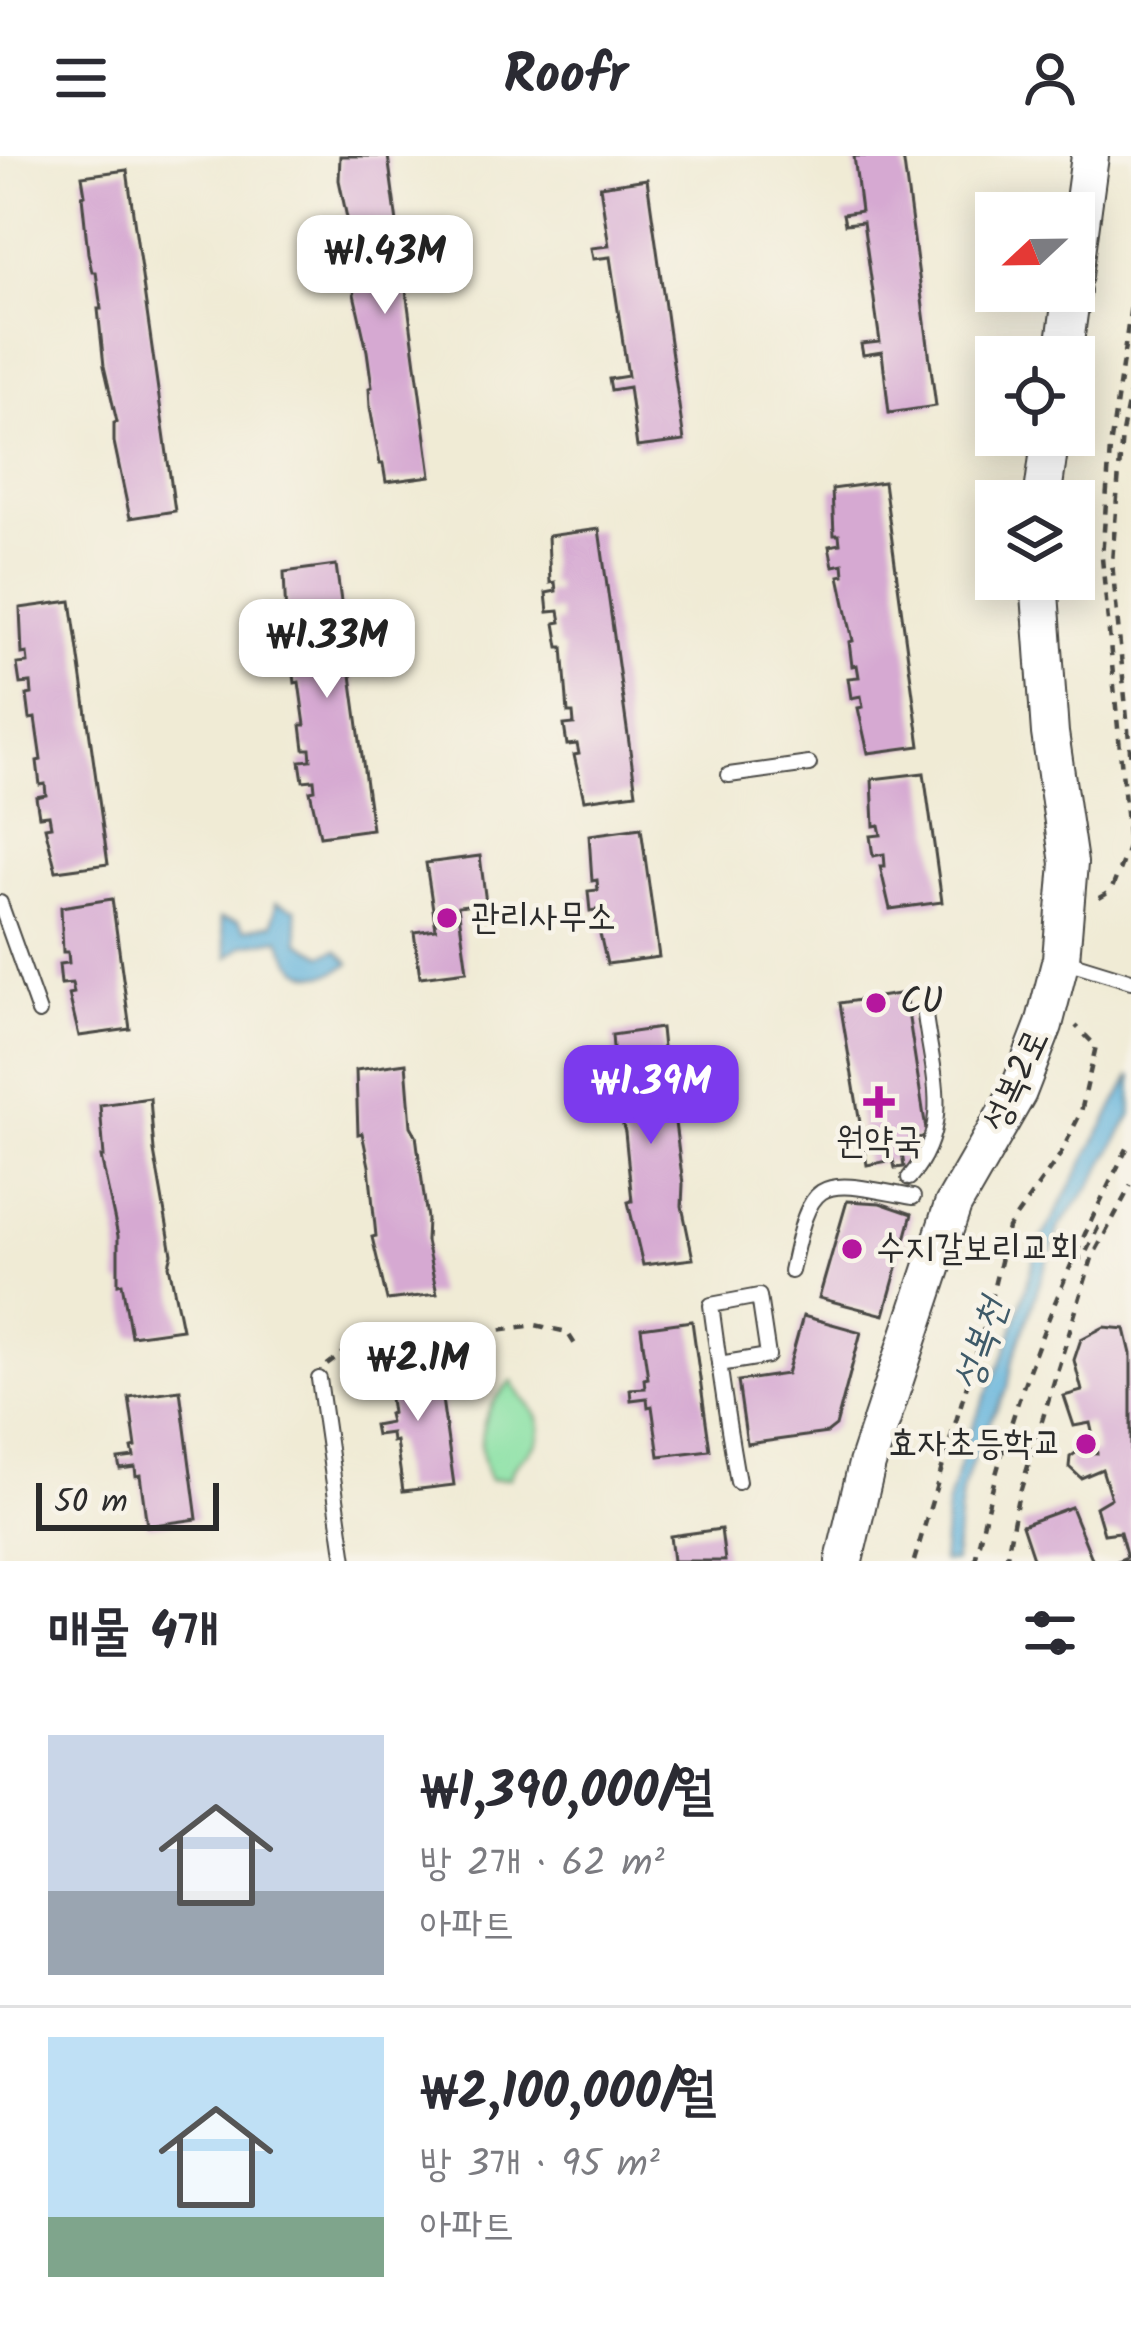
<!DOCTYPE html>
<html lang="ko">
<head>
<meta charset="utf-8">
<style>
  body { margin:0; font-family:Kalam,"Poor Story",sans-serif; background:#f2f2f3; color:#2b2b33; height:100vh; display:flex; flex-direction:column; font-size:45px; white-space:nowrap }
  * { box-sizing:border-box; margin:0 }
  p { font-size:39px; color:#7c7c81 }
  .icon { flex:none; width:66px; height:66px; fill:none; stroke:currentColor; stroke-width:2; stroke-linecap:round; stroke-linejoin:round }
  .map { position:relative; height:1405px; overflow:hidden }
  .panel { display:flex; flex-direction:column; background:#fff; flex:1 }
  .panel>* { flex:none }
  .needle { width:78px; rotate:248deg }
  .buttons { position:absolute; left:975px; top:36px; display:grid; gap:24px }
  .buttons a { display:grid; place-items:center; width:120px; height:120px; border-radius:0px; background:#fff; box-shadow:0 6px 30px #0003; font-size:60px }
  .scale { position:absolute; left:36px; bottom:30px; width:183px; box-sizing:border-box; padding-left:12px; border:6px solid #2b2b2b; border-top:0; font-size:33px; line-height:42px; white-space:nowrap; color:#2b2b2b; -webkit-text-stroke:9px #f7f3e8; paint-order:stroke }
  .price { position:absolute; translate:-50% -102px; padding:0 27px; border-radius:24px; background:#fff; color:#222; font-size:39px; line-height:78px; filter:drop-shadow(0 3px 6px #0008) }
  .price::after { content:''; position:absolute; left:50%; top:72px; width:36px; height:27px; margin-left:-18px; background:inherit; clip-path:polygon(0 0,100% 0,50% 100%) }
  .price.on { background:#7c3aed; color:#fff }
  ul { padding:0; list-style:none }
  li { display:flex; align-items:center; gap:36px; height:300px; padding:0 48px }
  li+li { border-top:3px solid #e1e1e2 }
  li span { display:grid; place-items:center; flex:none; width:336px; height:240px; border-radius:0px; color:#555 }
  li>.icon { margin-inline-start:auto }
  span .icon { width:144px; height:144px; fill:#fffc; stroke-width:1 }
  li b { font-size:51px }
  h2 { display:flex; justify-content:space-between; align-items:center; height:144px; padding:0 48px; font-size:51px }
  header { display:flex; justify-content:space-between; align-items:center; height:156px; padding:0 48px; background:#fff; font-size:54px; font-weight:700 }
  .map>svg:first-child { display:block }
  .green { fill:#8ae1a5; stroke:#5a8668; stroke-width:3 }
  .water { fill:#60b2db; stroke:#466e83; stroke-width:3 }
  .building { fill:#d6a9d2 }
  .lines { fill:none; stroke-linecap:round; stroke-linejoin:round }
  .service-casing { stroke:#494844; stroke-width:18 }
  .tertiary-casing { stroke:#494844; stroke-width:40 }
  .path { stroke:#494844; stroke-width:4.5; stroke-dasharray:9 9; stroke-linecap:butt }
  .service { stroke:#fff; stroke-width:14 }
  .tertiary { stroke:#fff; stroke-width:36 }
  .poi-dot { fill:#b5179e; stroke:#f7f3e8; stroke-width:4.5 }
  .labels { text-anchor:middle; dominant-baseline:central; stroke-width:9; stroke-linejoin:round; paint-order:stroke }
  .poi-label { font-size:36px; fill:#2b2b2b; stroke:#f7f3e8; text-anchor:start }
  .street-label { font-size:36px; fill:#2b2b2b; stroke:#f7f3e8 }
  .water-label { font-size:39px; font-style:italic; fill:#3e5a69; stroke:#f7f3e8 }
</style>
</head>
<body>
<header><svg class="icon" aria-label="menu" viewBox="0 0 24 24"><path d="M4 6h16M4 12h16M4 18h16"/></svg>Roofr<svg class="icon" aria-label="person" viewBox="0 0 24 24"><circle cx="12" cy="8" r="4"/><path d="M4 21q1-7 8-7t8 7"/></svg></header>
<div class="map">
<svg width="1131" height="1405" viewBox="0 0 1131 1405">
  <rect width="100%" height="100%" fill="#f7f3e8"/>
  <filter id="ink" filterUnits="userSpaceOnUse"><feTurbulence type="fractalNoise" baseFrequency=".00833" numOctaves="2"/><feDisplacementMap in="SourceGraphic" scale="24" xChannelSelector="R" yChannelSelector="G"/><feConvolveMatrix kernelMatrix="1 2 1 2 8 2 1 2 1" color-interpolation-filters="sRGB"/></filter>
  <filter id="wash" filterUnits="userSpaceOnUse"><feTurbulence type="fractalNoise" baseFrequency=".004" numOctaves="4" result="noise"/><feDisplacementMap in="SourceGraphic" scale="48" xChannelSelector="R" yChannelSelector="G"/><feGaussianBlur stdDeviation="2.7" result="paint"/><feColorMatrix in="noise" values="0 0 0 0 0 0 0 0 0 0 0 0 0 0 0 0 0 1.4 0 .05"/><feComposite in="paint" operator="in"/></filter>
  <g filter="url(#wash)">
    <rect width="100%" height="100%" fill="#f0ebd5"/>
    <!-- green -->
    <path class="green" d="M512,1225C518,1241 534,1250 539,1265C547,1293 514,1299 510,1322L490,1324C472,1287 482,1252 512,1225Z"/>
    <!-- water -->
    <g class="water">
      <path d="M276,746L296,753L299,786L323,799L337,794L350,807C317,830 293,820 280,783L244,789L228,801L220,762L238,765L245,773L273,768Z"/>
      <path d="M1131,919V959L1093,1027L1059,1071L1012,1208L1008,1232L980,1284L962,1336L954,1405H942L947,1350L971,1273L1007,1193L1039,1088Z"/>
    </g>
    <g id="blocks">
      <!-- building -->
      <g class="building">
        <path d="M340,0H388L431,320L386,326L383,308H380L370,251L369,232L372,231L367,195L354,138L357,118L351,81L339,24Z"/>
        <path d="M854,0H902L904,7L936,250L889,257L882,196L863,199L861,188L880,186L863,66L845,68L843,58L861,55Z"/>
        <path d="M127,14L175,355L130,362L114,286V267L117,266L104,210L98,153H101L96,116H92L88,97L82,40L85,39L82,20Z"/>
        <path d="M647,23L684,285L637,291L629,231L611,234L609,223L628,220L610,101L593,103L591,92L609,90L600,30Z"/>
        <path d="M884,326L920,590L868,597L858,552L863,551L861,540L851,542L848,522L859,521L857,509L852,510L849,486L853,485L839,420L844,419L843,408L833,410L829,390L840,388L839,379H834L832,333Z"/>
        <path d="M599,373L636,637L584,644L574,599L579,598L577,588L567,589L564,569L574,568L573,557H568L563,491H559L555,467L561,466L559,455L548,456L546,437L556,435L555,426L550,427L548,380Z"/>
        <path d="M336,409L372,673L320,680L310,635L315,634L314,624L303,625L300,605L311,604L310,593H304L301,569H305L299,526L295,527L292,503L297,502L295,491L285,493L282,473L293,471L291,462L286,463L284,416Z"/>
        <path d="M71,445L108,708L56,715L45,671L51,670L49,659L39,660L36,641L46,639L45,628L40,629L37,605L41,604L35,562L30,563L27,539L32,538L31,527L20,528L17,508L28,507L27,497L22,498L20,452Z"/>
        <path d="M924,617L942,746L890,753L880,710H885L884,698L873,700L870,680L881,679L879,669L874,670L872,623Z"/>
        <path d="M641,672L659,801L607,808L597,765H602L601,753L590,755L588,735L598,734L597,724L592,725L589,679Z"/>
        <path d="M480,700L486,747L458,750L467,815L420,821L414,776L436,773L426,707Z"/>
        <path d="M112,743L130,873L79,880L69,838L74,837L72,827L61,828L59,808L69,807L68,796H63L61,751Z"/>
        <path d="M905,837L927,980L910,984L912,994L902,996L904,1011L895,1012L893,1004L867,1009L840,847Z"/>
        <path d="M661,872L667,934L672,944L683,1028L682,1050L693,1103L643,1109L628,1046L632,1045L625,976L612,931L616,930L612,879Z"/>
        <path d="M406,907L411,970L416,979L427,1063L426,1085L437,1138L387,1144L372,1081L376,1080L369,1010L362,977L358,978L356,914Z"/>
        <path d="M150,942L154,995L172,1098L169,1109L182,1173L131,1180L122,1127L118,1128V1080L101,1001H104L100,949Z"/>
        <path d="M847,1045L880,1047L912,1058L884,1159L819,1142Z"/>
        <path d="M803,1160L861,1176L836,1270L827,1277L747,1288L738,1225L787,1218Z"/>
        <path d="M692,1165L710,1294L659,1300L652,1250L648,1251L647,1242L631,1244L630,1233L645,1232L644,1223L648,1222L641,1172Z"/>
        <path d="M1104,1171L1125,1173L1131,1198V1405H1117L1127,1401L1120,1376L1104,1378L1096,1351L1111,1342L1102,1313L1081,1322L1069,1311L1070,1301L1077,1296L1097,1297L1090,1267L1074,1270L1064,1240L1082,1235L1074,1204L1081,1183Z"/>
        <path d="M436,1200L454,1329L403,1335L396,1285L392,1286L391,1277L376,1279L374,1269L390,1266L388,1258L392,1257L385,1207Z"/>
        <path d="M180,1234L197,1363L147,1370L140,1319L136,1320L135,1311L120,1313L118,1303L134,1301L132,1292L136,1291L129,1241Z"/>
        <path d="M1071,1351L1093,1405H1034L1022,1369Z"/>
        <path d="M721,1373L725,1405H673L670,1380Z"/>
      </g>
    </g>
  </g>
  <g filter="url(#ink)">
    <use href="#blocks" fill-opacity="0" stroke="#494844" stroke-width="3"/>
    <g class="lines">
      <!-- service casing -->
      <g class="service-casing">
        <g id="service">
          <path d="M729,619L809,608"/>
          <path d="M0,747L39,856"/>
          <path d="M1066,805L1131,825"/>
          <path d="M909,1022C953,970 933,921 925,859"/>
          <path d="M791,1115C812,1017 817,1023 913,1041"/>
          <path d="M719,1208L768,1200L759,1140L711,1149C719,1208 727,1267 738,1326"/>
          <path d="M319,1223L345,1405"/>
        </g>
      </g>
      <!-- tertiary casing -->
      <g class="tertiary-casing">
        <g id="tertiary">
          <path d="M1074,119L1090,0"/>
          <path d="M1063,201L1072,135"/>
          <path d="M1042,345L1051,279"/>
          <path d="M844,1405L867,1308L953,1049L1018,936L1044,869L1061,803L1069,707L1050,577L1039,423"/>
        </g>
      </g>
      <!-- path -->
      <g class="path">
        <path d="M1131,232L1122,277L1112,406L1131,605"/>
        <path d="M1099,742L1111,735L1129,689L1102,402L1110,292L1131,149"/>
        <path d="M1073,1103L1083,1102L1098,1072L1108,1069"/>
        <path d="M327,1209L347,1194L535,1169L567,1176L576,1190"/>
        <path d="M914,1405L984,1172L1008,1072L1060,999L1081,956L1096,890L1076,870"/>
        <path d="M975,1405C1007,1254 1059,1122 1131,985"/>
        <path d="M1006,1405L1017,1346L1092,1102L1131,1029"/>
      </g>
      <!-- service -->
      <use href="#service" class="service"/>
      <!-- tertiary -->
      <use href="#tertiary" class="tertiary"/>
    </g>
  </g>
  <!-- markers -->
  <g class="poi-dot">
    <circle cx="447" cy="762" r="12"/>
    <circle cx="876" cy="847" r="12"/>
    <path d="M873 928h12v12h12v12h-12v12h-12v-12h-12v-12h12z"/>
    <circle cx="852" cy="1093" r="12"/>
    <circle cx="1086" cy="1288" r="12"/>
  </g>
  <g class="labels">
    <!-- poi labels -->
    <g class="poi-label">
      <text x="471" y="762">관리사무소</text>
      <text x="900" y="847">CU</text>
      <text x="879" y="986" text-anchor="middle">원약국</text>
      <text x="876" y="1093">수지갈보리교회</text>
      <text x="1062" y="1288" text-anchor="end">효자초등학교</text>
    </g>
    <!-- street labels -->
    <g class="street-label">
      <text transform="translate(1017 925) rotate(-65)">성복2로</text>
    </g>
    <!-- water labels -->
    <g class="water-label">
      <text transform="translate(982 1189) rotate(-71)">성복천</text>
    </g>
  </g>
</svg>
<div class="buttons">
<a><svg class="needle" viewBox="-14 -14 28 28"><path d="M0-13l5 13h-10z" fill="#e53935"/><path d="M0 13l5-13h-10z" fill="#7c7c81"/></svg></a>
<a><svg class="icon" aria-label="locate" viewBox="0 0 24 24"><circle cx="12" cy="12" r="6"/><path d="M12 2v4M12 18v4M2 12h4M18 12h4"/></svg></a>
<a><svg class="icon" aria-label="layers" viewBox="0 0 24 24"><path d="M12 4l9 5-9 5-9-5zM3 14l9 5 9-5"/></svg></a>
</div>
<div class="scale">50 m</div>
<b class="price" style="left:385px;top:161px">₩1.43M</b>
<b class="price" style="left:327px;top:545px">₩1.33M</b>
<b class="price on" style="left:651px;top:991px">₩1.39M</b>
<b class="price" style="left:418px;top:1268px">₩2.1M</b>
</div>
<section class="panel">
<h2>매물 4개<svg class="icon" aria-label="filters" viewBox="0 0 24 24"><path d="M4 7h16M4 17h16"/><circle cx="9" cy="7" r="2"/><circle cx="15" cy="17" r="2"/></svg></h2>
<ul>
<li><span style="background:linear-gradient(#c9d6e8 65%,#9aa5b1 0)"><svg class="icon" aria-label="home" viewBox="0 0 24 24"><path d="M3 11l9-7 9 7M6 9v11h12V9"/></svg></span><div><b>₩1,390,000/월</b><p>방 2개 · 62 m²</p><p>아파트</p></div></li>
<li><span style="background:linear-gradient(#bfe0f5 75%,#7fa58c 0)"><svg class="icon" aria-label="home" viewBox="0 0 24 24"><path d="M3 11l9-7 9 7M6 9v11h12V9"/></svg></span><div><b>₩2,100,000/월</b><p>방 3개 · 95 m²</p><p>아파트</p></div></li>
</ul>
</section>
</body>
</html>
